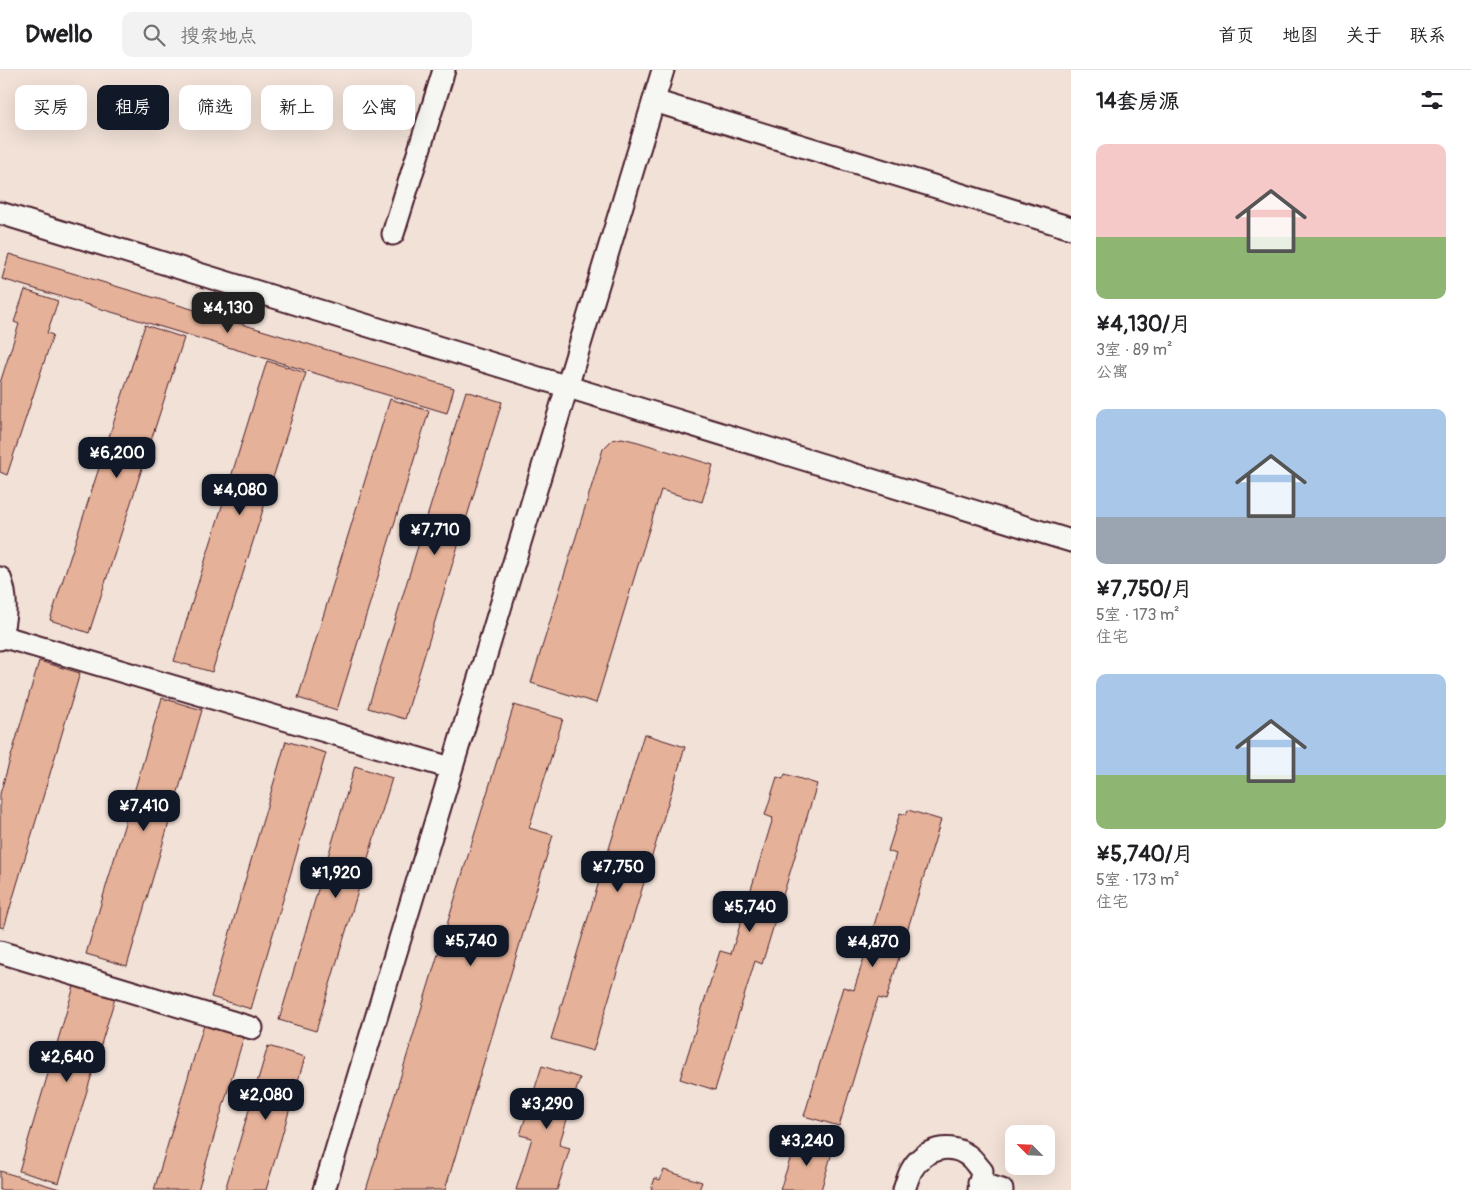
<!DOCTYPE html>
<html lang="zh">
<head>
<meta charset="utf-8">
<style>
  body { margin:0; font-family:Pangolin,"LXGW WenKai TC",sans-serif; background:#f2f2f2; color:#202124; height:100vh; display:flex; flex-direction:column; font-size:19px; white-space:nowrap }
  * { box-sizing:border-box; margin:0 }
  p { font-size:16px; color:#757577 }
  .icon { flex:none; width:28px; height:28px; fill:none; stroke:currentColor; stroke-width:2; stroke-linecap:round; stroke-linejoin:round }
  .map { position:relative; flex:1; overflow:hidden }
  .side { display:flex; flex-direction:column; background:#fff; width:400px }
  .side>* { flex:none }
  .banner { position:absolute; left:15px; top:15px; width:475px; height:45px; display:flex; gap:10px }
  .needle { width:32px; rotate:294deg }
  .tools { position:absolute; left:1005px; top:1055px; display:grid; gap:10px }
  .tools a { display:grid; place-items:center; width:50px; height:50px; border-radius:10px; background:#fff; box-shadow:0 5px 20px #0002; font-size:25px }
  .price { position:absolute; translate:-50% -42px; padding:0 11px; border-radius:10px; background:#111827; color:#fff; font-size:16px; line-height:32px; filter:drop-shadow(0 1px 2px #0008) }
  .price::after { content:''; position:absolute; left:50%; top:30px; width:15px; height:11px; margin-left:-8px; background:inherit; clip-path:polygon(0 0,100% 0,50% 100%) }
  .price.selected { background:#222; color:#fff }
  ul { padding:0; list-style:none }
  li { display:grid; align-content:center; gap:10px; height:265px; padding:0 25px }
  li span { display:grid; place-items:center; height:155px; border-radius:10px; color:#555 }
  li>.icon { margin-inline-start:auto }
  span .icon { width:90px; height:90px; fill:#fffc; stroke-width:1 }
  li b { font-size:21px }
  h2 { display:flex; justify-content:space-between; align-items:center; height:60px; padding:0 25px; font-size:21px }
  .pill { padding:0 18px; border-radius:10px; background:#fff; box-shadow:0 5px 20px #0002; font-size:18px; line-height:45px }
  .pill.selected { background:#111827; color:#fff }
  header { display:flex; align-items:center; gap:30px; box-sizing:border-box; height:70px; padding:0 25px; background:#fff; border-bottom:1px solid #e0e0e0 }
  header strong { font-size:24px }
  nav { display:flex; gap:28px; margin-inline-start:auto; font-size:18px }
  .search { width:350px; height:45px; background:#f2f2f2; display:flex; align-items:center; gap:12px; box-sizing:border-box; padding:0 18px; border-radius:10px; color:#757577; font-size:19px }
  main { display:flex; flex:1; min-height:0 }
  .map>svg:first-child { display:block }
  .building { fill:#e5b198; stroke:#4a1f2b }
  .lines { fill:none; stroke-linecap:round; stroke-linejoin:round }
  .minor-casing { stroke:#4a1f2b; stroke-width:25 }
  .minor { stroke:#f6f6f2; stroke-width:21 }
</style>
</head>
<body>
<header>
<strong>Dwello</strong>
<div class="search"><svg class="icon" aria-label="search" viewBox="0 0 24 24"><circle cx="10" cy="10" r="6"/><path d="M15 15l6 6"/></svg>搜索地点</div>
<nav><a>首页</a><a>地图</a><a>关于</a><a>联系</a></nav>
</header>
<main>
<div class="map">
<svg width="1071" height="1120" viewBox="0 0 1071 1120">
  <rect width="100%" height="100%" fill="#f1e1d7"/>
  <filter id="ink" filterUnits="userSpaceOnUse"><feTurbulence type="fractalNoise" baseFrequency=".02" numOctaves="2"/><feDisplacementMap in="SourceGraphic" scale="10" xChannelSelector="R" yChannelSelector="G"/><feConvolveMatrix kernelMatrix="1 2 1 2 8 2 1 2 1" color-interpolation-filters="sRGB"/></filter>
  <g filter="url(#ink)">
    <!-- building -->
    <g class="building">
      <path d="M9,184L454,318L447,343L2,209Z"/>
      <path d="M25,220L58,231L47,263L53,265L7,405L0,402V313L19,254L14,252Z"/>
      <path d="M145,255L184,268L89,563L50,550Z"/>
      <path d="M267,291L306,303L212,602L174,591Z"/>
      <path d="M466,321L502,332L405,649L368,638Z"/>
      <path d="M390,329L429,341L337,640L298,628Z"/>
      <path d="M622,368L638,372L713,395L702,432L661,420L596,633L531,613L603,379L612,370Z"/>
      <path d="M39,591L80,603L4,858L0,857V724Z"/>
      <path d="M162,628L202,640L127,896L86,884Z"/>
      <path d="M514,635L563,649L529,758L553,765L445,1120H366Z"/>
      <path d="M644,664L685,677L593,981L551,969Z"/>
      <path d="M286,671L326,683L251,939L211,927Z"/>
      <path d="M355,696L392,708L316,961L279,950Z"/>
      <path d="M785,704L817,714L762,894L755,891L715,1020L680,1009L720,881L731,884L773,748L765,745L777,707L783,709Z"/>
      <path d="M908,740L941,750L886,930L878,928L839,1056L804,1046L843,917L854,920L896,784L888,781L900,743L906,745Z"/>
      <path d="M75,913L116,925L59,1113L19,1101Z"/>
      <path d="M205,951L245,963L198,1120H154Z"/>
      <path d="M268,976L305,987L266,1120H225Z"/>
      <path d="M542,996L580,1008L559,1075L570,1078L557,1120H516L532,1068L520,1065Z"/>
      <path d="M797,1068L833,1079L821,1120H780Z"/>
      <path d="M664,1100L702,1112L699,1120H651L655,1108L660,1110Z"/>
      <path d="M0,1101L63,1120H0Z"/>
    </g>
    <g class="lines">
      <!-- minor casing -->
      <g class="minor-casing">
        <g id="minor">
          <path d="M654,31L1071,158"/>
          <path d="M0,143L1071,471"/>
          <path d="M393,164L444,0"/>
          <path d="M0,508C8,528 6,547 0,569"/>
          <path d="M1,566L451,698"/>
          <path d="M0,882L252,958"/>
          <path d="M979,1113L1002,1120"/>
          <path d="M324,1120L663,0"/>
          <path d="M904,1120C906,1114 908,1107 911,1101C923,1079 951,1070 971,1088C975,1092 978,1097 982,1101L979,1120"/>
        </g>
      </g>
      <!-- minor -->
      <use href="#minor" class="minor"/>
    </g>
  </g>
</svg>
<div class="tools">
<a><svg class="needle" viewBox="-14 -14 28 28"><path d="M0-13l5 13h-10z" fill="#e53935"/><path d="M0 13l5-13h-10z" fill="#757577"/></svg></a>
</div>
<b class="price selected" style="left:228px;top:264px">¥4,130</b>
<b class="price" style="left:117px;top:409px">¥6,200</b>
<b class="price" style="left:240px;top:446px">¥4,080</b>
<b class="price" style="left:435px;top:486px">¥7,710</b>
<b class="price" style="left:144px;top:762px">¥7,410</b>
<b class="price" style="left:618px;top:823px">¥7,750</b>
<b class="price" style="left:336px;top:829px">¥1,920</b>
<b class="price" style="left:750px;top:863px">¥5,740</b>
<b class="price" style="left:471px;top:897px">¥5,740</b>
<b class="price" style="left:873px;top:898px">¥4,870</b>
<b class="price" style="left:67px;top:1013px">¥2,640</b>
<b class="price" style="left:266px;top:1051px">¥2,080</b>
<b class="price" style="left:547px;top:1060px">¥3,290</b>
<b class="price" style="left:807px;top:1097px">¥3,240</b>
<div class="banner">
<a class="pill">买房</a>
<a class="pill selected">租房</a>
<a class="pill">筛选</a>
<a class="pill">新上</a>
<a class="pill">公寓</a>
</div>
</div>
<section class="side">
<h2>14套房源<svg class="icon" aria-label="filters" viewBox="0 0 24 24"><path d="M4 7h16M4 17h16"/><circle cx="9" cy="7" r="2"/><circle cx="15" cy="17" r="2"/></svg></h2>
<ul>
<li><span style="background:linear-gradient(#f6c9c9 60%,#8fb573 0)"><svg class="icon" aria-label="home" viewBox="0 0 24 24"><path d="M3 11l9-7 9 7M6 9v11h12V9"/></svg></span><div><b>¥4,130/月</b><p>3室 · 89 m²</p><p>公寓</p></div></li>
<li><span style="background:linear-gradient(#a9c7e8 70%,#9aa5b1 0)"><svg class="icon" aria-label="home" viewBox="0 0 24 24"><path d="M3 11l9-7 9 7M6 9v11h12V9"/></svg></span><div><b>¥7,750/月</b><p>5室 · 173 m²</p><p>住宅</p></div></li>
<li><span style="background:linear-gradient(#a9c7e8 65%,#8fb573 0)"><svg class="icon" aria-label="home" viewBox="0 0 24 24"><path d="M3 11l9-7 9 7M6 9v11h12V9"/></svg></span><div><b>¥5,740/月</b><p>5室 · 173 m²</p><p>住宅</p></div></li>
</ul>
</section>
</main>
</body>
</html>
